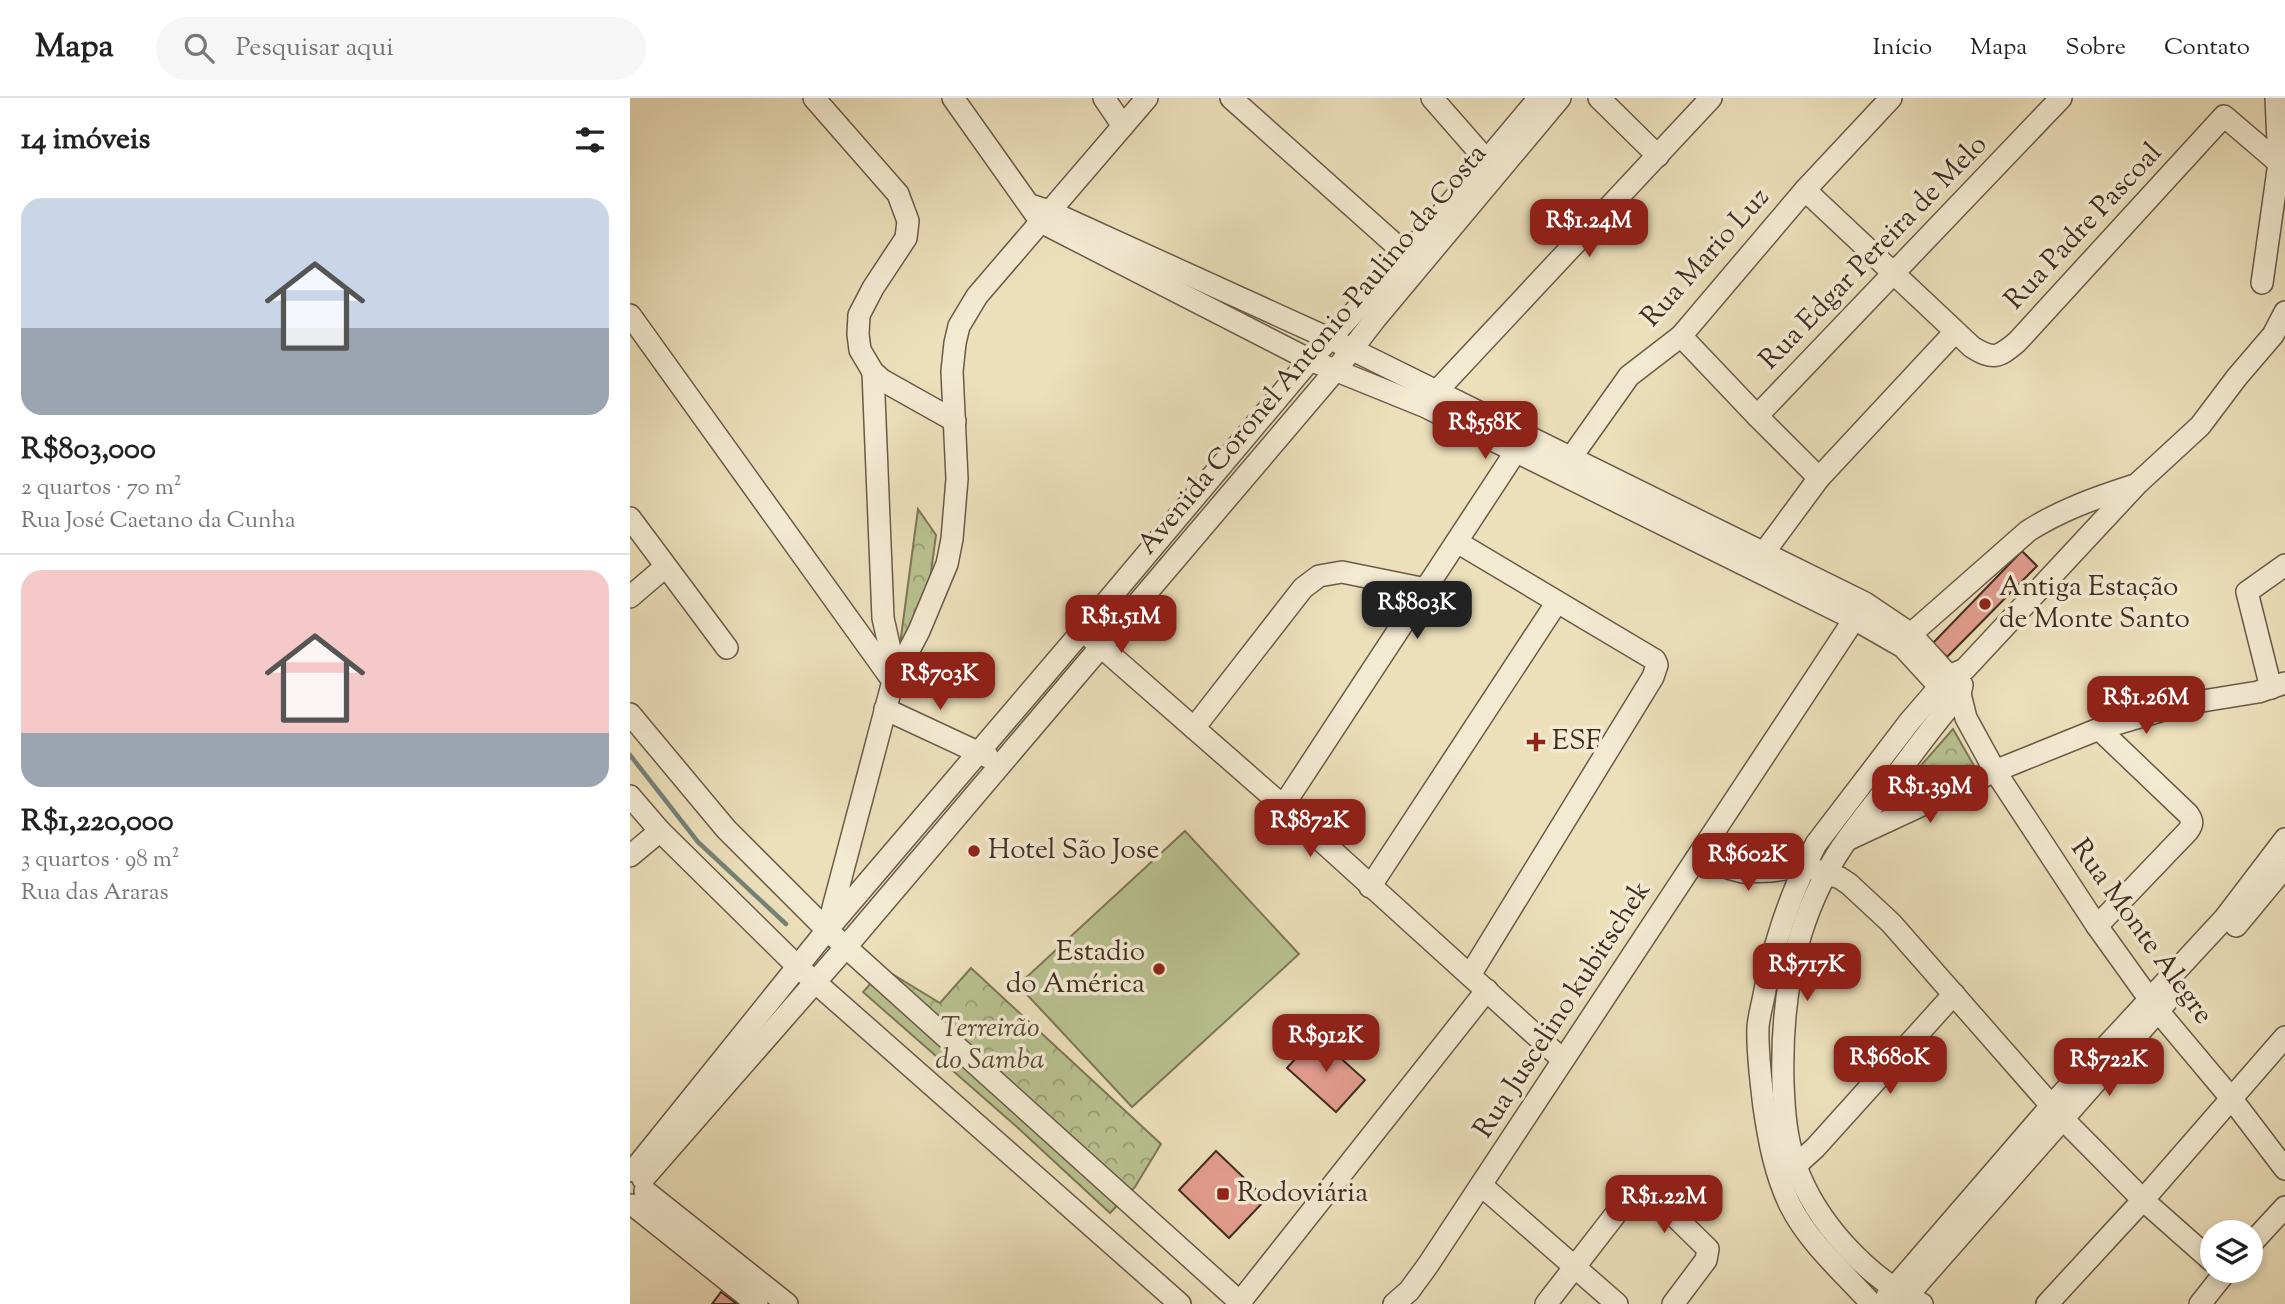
<!DOCTYPE html>
<html lang="pt">
<head>
<meta charset="utf-8">
<style>
  body { margin:0; font-family:"Sorts Mill Goudy",serif; background:#f6f6f6; color:#222; height:100vh; display:flex; flex-direction:column; font-size:26px; white-space:nowrap }
  * { box-sizing:border-box; margin:0 }
  p { font-size:23px; color:#767676 }
  .icon { flex:none; width:38px; height:38px; fill:none; stroke:currentColor; stroke-width:2; stroke-linecap:round; stroke-linejoin:round }
  .map { position:relative; flex:1; overflow:hidden }
  .panel { display:flex; flex-direction:column; background:#fff; width:630px }
  .panel>* { flex:none }
  .fabs { position:absolute; left:1570px; top:1122px; display:grid; gap:14px }
  .fabs a { display:grid; place-items:center; width:63px; height:63px; border-radius:50%; background:#fff; box-shadow:0 4px 10px #0003; font-size:35px }
  .price { position:absolute; translate:-50% -60px; padding:0 16px; border-radius:14px; background:#8f2418; color:#fff; font-size:23px; line-height:46px; filter:drop-shadow(0 2px 4px #0008) }
  .price::after { content:''; position:absolute; left:50%; top:42px; width:21px; height:16px; margin-left:-10px; background:inherit; clip-path:polygon(0 0,100% 0,50% 100%) }
  .price.current { background:#222; color:#fff }
  ul { padding:0; list-style:none }
  li { display:grid; align-content:center; gap:14px; height:371px; padding:0 21px }
  li+li { border-top:2px solid #e0e0e0 }
  li span { display:grid; place-items:center; height:217px; border-radius:21px; color:#555 }
  li>.icon { margin-inline-start:auto }
  span .icon { width:126px; height:126px; fill:#fffc; stroke-width:1 }
  li b { font-size:30px }
  h2 { display:flex; justify-content:space-between; align-items:center; height:84px; padding:0 21px; font-size:30px }
  header { display:flex; align-items:center; gap:42px; box-sizing:border-box; height:98px; padding:0 35px; background:#fff; border-bottom:2px solid #e0e0e0 }
  header strong { font-size:33px }
  nav { display:flex; gap:38px; margin-inline-start:auto; font-size:24px }
  .search { width:490px; height:63px; background:#f6f6f6; display:flex; align-items:center; gap:18px; box-sizing:border-box; padding:0 24px; border-radius:38px; color:#767676; font-size:26px }
  main { display:flex; flex:1; min-height:0 }
  .map>svg:first-child { display:block }
  .grass { fill:#b8c18f; stroke:#7d7759; stroke-width:2 }
  .forest { fill:url(#forest-crowns); stroke:#7d7759; stroke-width:2 }
  .lines { fill:none; stroke-linecap:round; stroke-linejoin:round }
  .stream { stroke:#768379; stroke-width:4.5 }
  .building { fill:#e29c8e; stroke:#422d23; stroke-width:2 }
  .minor-casing { stroke:#6c5a49; stroke-width:24 }
  .minor { stroke:#f3ead2; stroke-width:21 }
  .poi-dot { fill:#8f2418; stroke:#f3ead2; stroke-width:2.5 }
  .labels { text-anchor:middle; dominant-baseline:central; stroke-width:7; stroke-linejoin:round; paint-order:stroke }
  .street-label { font-size:28px; fill:#422d23; stroke:#f3ead2 }
  .poi-label { font-size:28px; fill:#422d23; stroke:#f3ead2; text-anchor:start }
  .park-label { font-size:28px; font-style:italic; fill:#5a4b39; stroke:#f3ead2 }
</style>
</head>
<body>
<header>
<strong>Mapa</strong>
<div class="search"><svg class="icon" aria-label="search" viewBox="0 0 24 24"><circle cx="10" cy="10" r="6"/><path d="M15 15l6 6"/></svg>Pesquisar aqui</div>
<nav><a>Início</a><a>Mapa</a><a>Sobre</a><a>Contato</a></nav>
</header>
<main>
<section class="panel">
<h2>14 imóveis<svg class="icon" aria-label="filters" viewBox="0 0 24 24"><path d="M4 7h16M4 17h16"/><circle cx="9" cy="7" r="2"/><circle cx="15" cy="17" r="2"/></svg></h2>
<ul>
<li><span style="background:linear-gradient(#c9d6e8 60%,#9aa5b1 0)"><svg class="icon" aria-label="home" viewBox="0 0 24 24"><path d="M3 11l9-7 9 7M6 9v11h12V9"/></svg></span><div><b>R$803,000</b><p>2 quartos · 70 m²</p><p>Rua José Caetano da Cunha</p></div></li>
<li><span style="background:linear-gradient(#f6c9c9 75%,#9aa5b1 0)"><svg class="icon" aria-label="home" viewBox="0 0 24 24"><path d="M3 11l9-7 9 7M6 9v11h12V9"/></svg></span><div><b>R$1,220,000</b><p>3 quartos · 98 m²</p><p>Rua das Araras</p></div></li>
</ul>
</section>
<div class="map">
<svg width="1655" height="1206" viewBox="0 0 1655 1206">
  <defs>
    <pattern id="forest-crowns" width="20" height="18" patternUnits="userSpaceOnUse" patternTransform="scale(1.75)"><rect width="20" height="18" fill="#b8c18f"/><path d="M2 6a3 3 0 1 1 6 0M12 15a3 3 0 1 1 6 0" fill="none" stroke="#979d74"/></pattern>
  </defs>
  <rect width="100%" height="100%" fill="#ecdfba"/>
  <filter id="stains"><feTurbulence type="fractalNoise" baseFrequency=".00286" numOctaves="4"/><feColorMatrix values="0 0 0 0 .2 0 0 0 0 .09 0 0 0 0 .02 0 0 0 .5 -.17"/></filter>
  <radialGradient id="worn" r=".72"><stop offset=".6" stop-color="#630" stop-opacity="0"/><stop offset="1" stop-color="#630" stop-opacity=".3"/></radialGradient>
  <!-- grass -->
  <path class="grass" d="M555,733L669,856L502,1009L388,887Z"/>
  <!-- forest -->
  <g class="forest">
    <path d="M288,411L306,437L300,482L267,569Z"/>
    <path d="M1323,631L1347,673L1253,711Z"/>
    <path d="M341,870L531,1046L505,1089L480,1115L387,1029L233,894L254,871L310,905Z"/>
  </g>
  <g class="lines">
    <!-- stream -->
    <path class="stream" d="M0,657L68,744L156,826"/>
  </g>
  <!-- building -->
  <g class="building">
    <path d="M1392,453L1407,468L1317,559L1303,545Z"/>
    <path d="M686,938L735,982L706,1014L657,970Z"/>
    <path d="M586,1053L636,1101L599,1140L549,1092Z"/>
    <path d="M91,1194L107,1206H82Z"/>
  </g>
  <g class="lines">
    <!-- minor casing -->
    <g class="minor-casing">
      <g id="minor">
        <path d="M184,0L268,96L278,123L276,140L243,190L229,217L228,236L230,252L243,274L252,282L325,323"/>
        <path d="M323,0L411,124L680,262L796,309L1226,522L1273,549L1306,585"/>
        <path d="M474,0L493,28"/>
        <path d="M601,0L787,166"/>
        <path d="M802,0L865,72"/>
        <path d="M969,0L1028,58"/>
        <path d="M1175,92L1342,249C1363,262 1368,260 1387,244L1594,18L1649,65L1655,64"/>
        <path d="M400,107L419,113L709,245L1235,505L1281,536L1319,578L1330,596L1336,620L1365,673L1467,828L1528,913L1601,1000L1655,1071"/>
        <path d="M1632,185L1649,65L1646,0"/>
        <path d="M0,217L263,583"/>
        <path d="M1051,238L1127,318L1189,380"/>
        <path d="M243,274L253,520L266,578"/>
        <path d="M799,304L806,294L1081,0"/>
        <path d="M1127,318L1431,0"/>
        <path d="M934,373L940,361L999,278L1051,238L1175,92L1261,0"/>
        <path d="M0,420L97,550"/>
        <path d="M827,444L1025,562L1027,567L1023,579L840,877"/>
        <path d="M1127,464L1189,380L1325,234"/>
        <path d="M0,499L35,469"/>
        <path d="M460,539L653,708L933,962"/>
        <path d="M1274,547L1281,536L1398,433C1431,412 1465,400 1502,388"/>
        <path d="M1641,590L1617,494L1655,467"/>
        <path d="M255,611L358,659"/>
        <path d="M0,616L96,731L197,832L612,1206"/>
        <path d="M564,630L673,490L689,478L712,474L796,491"/>
        <path d="M0,698L30,733L168,869L550,1206"/>
        <path d="M653,708L892,344"/>
        <path d="M1219,741L1365,673L1469,631L1554,606L1628,594L1655,585"/>
        <path d="M0,758L30,733"/>
        <path d="M1066,761L1112,774L1142,773L1174,768L1210,780L1219,786L1261,825L1433,1021L1513,1102L1582,1163"/>
        <path d="M740,789L927,504"/>
        <path d="M199,825L263,583L289,533L317,466L322,441L327,381L322,273L325,245L329,228L347,198L517,0"/>
        <path d="M1467,828L1558,733C1563,726 1563,723 1558,716L1469,631"/>
        <path d="M1606,828L1655,769"/>
        <path d="M1165,1068L1185,1050L1324,896"/>
        <path d="M3,1073L197,832L453,532L680,262L777,157L909,0"/>
        <path d="M13,1081L215,850L705,273L746,220L930,0"/>
        <path d="M851,1087L987,1206"/>
        <path d="M15,1093L157,1206"/>
        <path d="M3,1107L127,1206"/>
        <path d="M1620,1147L1655,1109"/>
        <path d="M1257,1198L1421,1008L1594,821L1655,741"/>
        <path d="M610,1204L857,892"/>
        <path d="M764,1206L779,1193L798,1167L1231,511"/>
        <path d="M916,1206L1002,1095C1007,1090 1010,1090 1018,1092L1078,1151L1076,1162L1043,1206"/>
        <path d="M1242,1206C1214,1175 1179,1145 1160,1107C1145,1076 1139,1043 1134,1009C1131,983 1127,955 1128,929C1129,917 1133,904 1135,892C1145,841 1162,792 1186,746L1280,623L1319,578L1335,571L1507,386L1570,328L1607,279L1643,237L1655,214"/>
        <path d="M1270,1206L1537,903"/>
        <path d="M1292,1206C1238,1180 1186,1125 1166,1068C1156,1042 1154,1012 1153,985C1151,911 1161,840 1197,774C1213,743 1237,716 1258,688C1282,657 1304,625 1330,596L1332,587"/>
        <path d="M1417,1206L1513,1102L1655,939"/>
        <path d="M1570,1206L1597,1172"/>
      </g>
    </g>
    <!-- minor -->
    <use href="#minor" class="minor"/>
  </g>
  <!-- markers -->
  <g class="poi-dot">
    <circle cx="1355" cy="506" r="7"/>
    <path d="M902.5 633.5h7v7h7v7h-7v7h-7v-7h-7v-7h7z"/>
    <circle cx="344" cy="753" r="7"/>
    <circle cx="529" cy="871" r="7"/>
    <rect x="586" y="1089" width="14" height="14" rx="3.5"/>
  </g>
  <g class="labels">
    <!-- street labels -->
    <g class="street-label">
      <text transform="translate(1454 129) rotate(-47)">Rua Padre Pascoal</text>
      <text transform="translate(1244 155) rotate(-46)">Rua Edgar Pereira de Melo</text>
      <text transform="translate(1076 160) rotate(-48)">Rua Mario Luz</text>
      <text transform="translate(683 252) rotate(-50)">Avenida Coronel Antonio Paulino da Costa</text>
      <text transform="translate(1511 834) rotate(54)">Rua Monte Alegre</text>
      <text transform="translate(933 912) rotate(-57)">Rua Juscelino kubitschek</text>
    </g>
    <!-- poi labels -->
    <g class="poi-label">
      <text x="1369" y="490">Antiga Estação<tspan x="1369" dy="32">de Monte Santo</tspan></text>
      <text x="922" y="644">ESF</text>
      <text x="358" y="753">Hotel São Jose</text>
      <text x="515" y="855" text-anchor="end">Estadio<tspan x="515" dy="32">do América</tspan></text>
      <text x="607" y="1096">Rodoviária</text>
    </g>
    <!-- park labels -->
    <g class="park-label">
      <text x="360" y="931">Terreirão<tspan x="360" dy="32">do Samba</tspan></text>
    </g>
  </g>
  <rect width="100%" height="100%" filter="url(#stains)"/>
  <rect width="100%" height="100%" fill="url(#worn)"/>
</svg>
<div class="fabs">
<a><svg class="icon" aria-label="layers" viewBox="0 0 24 24"><path d="M12 4l9 5-9 5-9-5zM3 14l9 5 9-5"/></svg></a>
</div>
<b class="price" style="left:959px;top:161px">R$1.24M</b>
<b class="price" style="left:855px;top:363px">R$558K</b>
<b class="price current" style="left:787px;top:543px">R$803K</b>
<b class="price" style="left:491px;top:557px">R$1.51M</b>
<b class="price" style="left:310px;top:614px">R$703K</b>
<b class="price" style="left:1516px;top:638px">R$1.26M</b>
<b class="price" style="left:1300px;top:727px">R$1.39M</b>
<b class="price" style="left:680px;top:761px">R$872K</b>
<b class="price" style="left:1118px;top:795px">R$602K</b>
<b class="price" style="left:1177px;top:905px">R$717K</b>
<b class="price" style="left:696px;top:976px">R$912K</b>
<b class="price" style="left:1260px;top:998px">R$680K</b>
<b class="price" style="left:1479px;top:1000px">R$722K</b>
<b class="price" style="left:1034px;top:1137px">R$1.22M</b>
</div>
</main>
</body>
</html>
